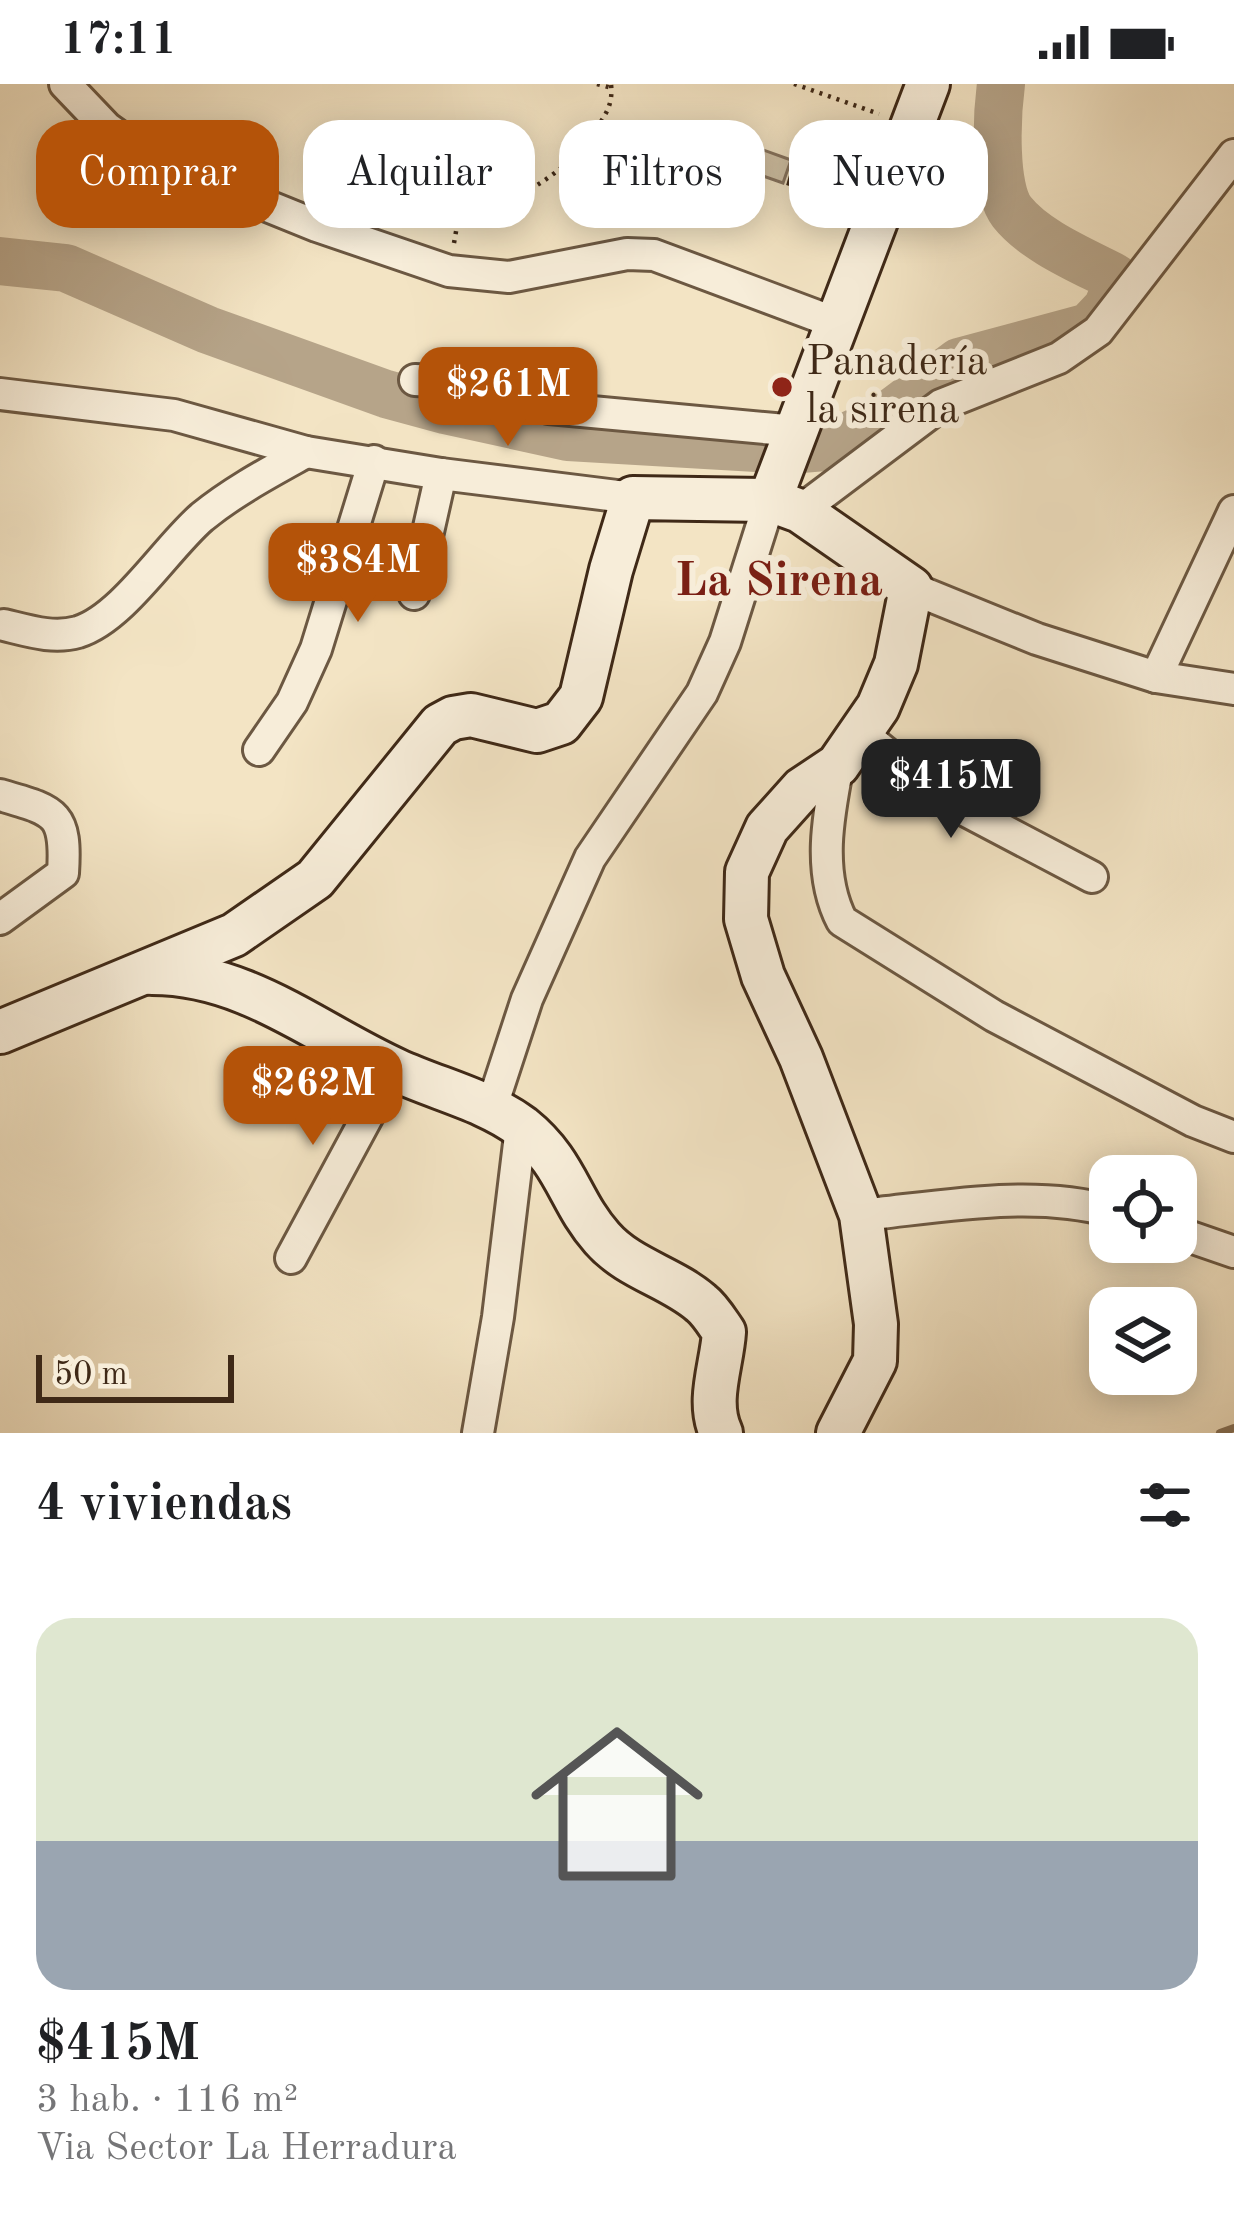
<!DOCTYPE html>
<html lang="es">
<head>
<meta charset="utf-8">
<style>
  body { margin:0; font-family:"Old Standard TT",serif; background:#f6f6f6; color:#202124; height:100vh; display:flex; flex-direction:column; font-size:45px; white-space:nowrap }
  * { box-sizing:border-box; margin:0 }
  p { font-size:39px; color:#757577 }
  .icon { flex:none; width:66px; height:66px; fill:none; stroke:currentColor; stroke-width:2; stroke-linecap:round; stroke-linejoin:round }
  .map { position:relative; height:1349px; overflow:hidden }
  .sheet { display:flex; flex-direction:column; background:#fff; flex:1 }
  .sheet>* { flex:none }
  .guide { position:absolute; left:36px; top:36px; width:1164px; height:108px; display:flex; gap:24px }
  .controls { position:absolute; left:1089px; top:1071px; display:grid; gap:24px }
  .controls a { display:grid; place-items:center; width:108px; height:108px; border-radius:24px; background:#fff; box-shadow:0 6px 30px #0003; font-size:60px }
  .scale { position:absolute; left:36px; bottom:30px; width:198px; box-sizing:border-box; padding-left:12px; border:6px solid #3f2917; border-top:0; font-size:33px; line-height:42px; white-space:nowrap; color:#3f2917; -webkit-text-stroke:9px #f7edd9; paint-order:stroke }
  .price { position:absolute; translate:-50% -102px; padding:0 27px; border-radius:24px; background:#b45309; color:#fff; font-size:39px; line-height:78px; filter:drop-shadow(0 3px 6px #0008) }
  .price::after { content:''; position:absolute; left:50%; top:72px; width:36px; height:27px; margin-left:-18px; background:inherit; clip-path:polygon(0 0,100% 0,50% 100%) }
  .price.active { background:#222; color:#fff }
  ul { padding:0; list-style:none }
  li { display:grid; align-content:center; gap:24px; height:636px; padding:0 36px }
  li span { display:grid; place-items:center; height:372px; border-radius:36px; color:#555 }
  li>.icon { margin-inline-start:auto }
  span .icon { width:216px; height:216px; fill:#fffc; stroke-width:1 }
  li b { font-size:51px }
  h2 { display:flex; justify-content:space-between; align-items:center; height:144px; padding:0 36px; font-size:51px }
  .tag { padding:0 42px; border-radius:36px; background:#fff; box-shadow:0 6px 30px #0003; font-size:42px; line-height:108px }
  .tag.active { background:#b45309; color:#fff }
  .status { display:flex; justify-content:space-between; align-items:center; height:84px; padding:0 60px; background:#fff; direction:ltr }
  .status svg { height:33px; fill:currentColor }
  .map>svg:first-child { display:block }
  .pitch { fill:#d4c4a7; stroke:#8a765f; stroke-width:3 }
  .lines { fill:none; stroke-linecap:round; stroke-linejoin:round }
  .stream { stroke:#86735b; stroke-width:8 }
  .river { stroke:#b6a489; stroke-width:48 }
  .building { fill:url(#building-hatch); stroke:#3f2917; stroke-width:3 }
  .street-casing { stroke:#6c5842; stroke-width:36 }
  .secondary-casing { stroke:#3f2917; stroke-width:48 }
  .path { stroke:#3f2917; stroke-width:4.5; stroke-dasharray:3 6; stroke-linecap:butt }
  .street { stroke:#f7edd9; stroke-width:30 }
  .secondary { stroke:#f7edd9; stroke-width:42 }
  .poi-dot { fill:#8f2418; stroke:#f7edd9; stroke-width:4.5 }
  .labels { text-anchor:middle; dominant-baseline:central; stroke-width:12; stroke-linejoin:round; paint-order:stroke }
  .poi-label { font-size:42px; fill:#3f2917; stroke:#f7edd9; text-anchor:start }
  .quarter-label { font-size:48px; font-weight:bold; fill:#7a1f14; stroke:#f7edd9 }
</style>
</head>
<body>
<div class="status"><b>17:11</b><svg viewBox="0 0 49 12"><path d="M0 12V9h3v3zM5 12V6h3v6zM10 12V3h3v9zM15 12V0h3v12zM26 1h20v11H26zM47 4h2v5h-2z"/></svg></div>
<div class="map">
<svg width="1234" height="1349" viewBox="0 0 1234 1349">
  <defs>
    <pattern id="building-hatch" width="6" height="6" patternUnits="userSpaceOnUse" patternTransform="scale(3)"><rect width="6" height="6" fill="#9d8a71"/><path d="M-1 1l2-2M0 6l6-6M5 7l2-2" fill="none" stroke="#81715c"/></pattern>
  </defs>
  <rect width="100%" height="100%" fill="#f3e4c4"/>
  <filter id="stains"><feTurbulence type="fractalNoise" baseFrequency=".00167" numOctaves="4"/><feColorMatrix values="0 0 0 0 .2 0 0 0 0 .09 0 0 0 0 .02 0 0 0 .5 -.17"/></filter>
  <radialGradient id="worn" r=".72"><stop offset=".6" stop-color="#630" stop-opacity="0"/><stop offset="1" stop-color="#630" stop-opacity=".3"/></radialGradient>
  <!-- pitch -->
  <path class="pitch" d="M755,63L791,76L783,99L746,86Z"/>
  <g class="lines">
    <!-- stream -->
    <path class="stream" d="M1220,1349L1234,1344"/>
    <!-- river -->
    <path class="river" d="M0,177L66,184L208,246L386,310L445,326L568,353L789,366L825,363L883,335L959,278L1089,243L1107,224L1116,203L1114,193C1081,176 1035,157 1012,128C993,104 997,30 1001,0"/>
  </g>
  <!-- building -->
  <g class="building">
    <path d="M797,69L860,88L855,104L840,100L835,115L788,100Z"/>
    <path d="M81,73L127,74V128H80Z"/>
  </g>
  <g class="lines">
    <!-- street casing -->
    <g class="street-casing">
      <g id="street">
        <path d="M65,0L107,44L149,74L317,142L449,187L509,193L627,170L654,171L836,239"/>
        <path d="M415,296L451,298L549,324L796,347"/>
        <path d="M0,310L174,331L306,368L441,390L633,414"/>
        <path d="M800,427L941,321L1059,274L1098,247L1234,71"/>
        <path d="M911,504L1037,555L1156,593L1234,605"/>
        <path d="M414,510L441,390"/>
        <path d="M4,541C29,547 53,555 78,548C123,534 166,464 202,433C234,407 270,388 306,368"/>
        <path d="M1156,593L1234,427"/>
        <path d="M860,648L940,713L1092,793"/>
        <path d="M259,666L292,618L316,565L374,377"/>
        <path d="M838,681C828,732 817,789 842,837L994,932L1193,1037L1234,1053"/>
        <path d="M0,711C55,727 67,728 63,789L0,835"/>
        <path d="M491,1025L527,915L590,774L702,609L725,558L770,416"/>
        <path d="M861,1131C940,1123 1032,1105 1110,1127"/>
        <path d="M1176,1148L1234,1168"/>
        <path d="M291,1174L393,985"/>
        <path d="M478,1349L498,1233L521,1043"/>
      </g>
    </g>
    <!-- secondary casing -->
    <g class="secondary-casing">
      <g id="secondary">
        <path d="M770,416L928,0"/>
        <path d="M152,889C246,889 315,949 396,986C437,1005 486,1016 522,1043C567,1079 569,1117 602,1154C629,1185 671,1193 701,1219C710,1226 717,1238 724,1248C722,1281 706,1317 721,1349"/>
        <path d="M0,948L234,851L315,795L440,641L453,634L471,631L537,647L561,639L581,613L611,486L633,414L770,416L800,427L911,504L896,580L878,623L838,681L802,705L767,744L747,788L746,835L763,892L801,974L861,1131L876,1240L875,1277L838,1349"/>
      </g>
    </g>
    <!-- path -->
    <g class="path">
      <path d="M597,0L612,4"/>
      <path d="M794,0L879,30"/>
      <path d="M454,159L457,142C511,116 563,96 597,44C607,28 613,20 611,0"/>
    </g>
    <!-- street -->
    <use href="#street" class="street"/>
    <!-- secondary -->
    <use href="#secondary" class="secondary"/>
  </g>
  <!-- markers -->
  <circle class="poi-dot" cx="782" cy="303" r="12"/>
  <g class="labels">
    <!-- poi labels -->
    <g class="poi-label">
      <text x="806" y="279">Panadería<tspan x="806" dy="48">la sirena</tspan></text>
    </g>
    <!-- quarter labels -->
    <g class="quarter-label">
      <text x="779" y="498">La Sirena</text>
    </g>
  </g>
  <rect width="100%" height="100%" filter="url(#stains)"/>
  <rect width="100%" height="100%" fill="url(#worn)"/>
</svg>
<div class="controls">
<a><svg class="icon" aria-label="locate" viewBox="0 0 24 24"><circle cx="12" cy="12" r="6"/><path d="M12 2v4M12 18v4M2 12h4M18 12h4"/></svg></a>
<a><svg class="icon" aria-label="layers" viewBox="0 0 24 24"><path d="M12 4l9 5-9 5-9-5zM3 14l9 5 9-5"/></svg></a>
</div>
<div class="scale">50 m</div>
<b class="price" style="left:508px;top:365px">$261M</b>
<b class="price" style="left:358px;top:541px">$384M</b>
<b class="price active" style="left:951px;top:757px">$415M</b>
<b class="price" style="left:313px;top:1064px">$262M</b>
<div class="guide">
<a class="tag active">Comprar</a>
<a class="tag">Alquilar</a>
<a class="tag">Filtros</a>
<a class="tag">Nuevo</a>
</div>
</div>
<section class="sheet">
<h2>4 viviendas<svg class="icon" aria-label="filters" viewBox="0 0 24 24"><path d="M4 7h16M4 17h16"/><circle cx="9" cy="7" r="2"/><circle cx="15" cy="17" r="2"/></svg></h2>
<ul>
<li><span style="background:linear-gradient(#dfe7d0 60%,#9aa5b1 0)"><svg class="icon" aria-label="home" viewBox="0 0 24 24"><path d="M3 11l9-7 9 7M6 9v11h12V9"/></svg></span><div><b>$415M</b><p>3 hab. · 116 m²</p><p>Via Sector La Herradura</p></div></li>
</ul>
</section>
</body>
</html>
